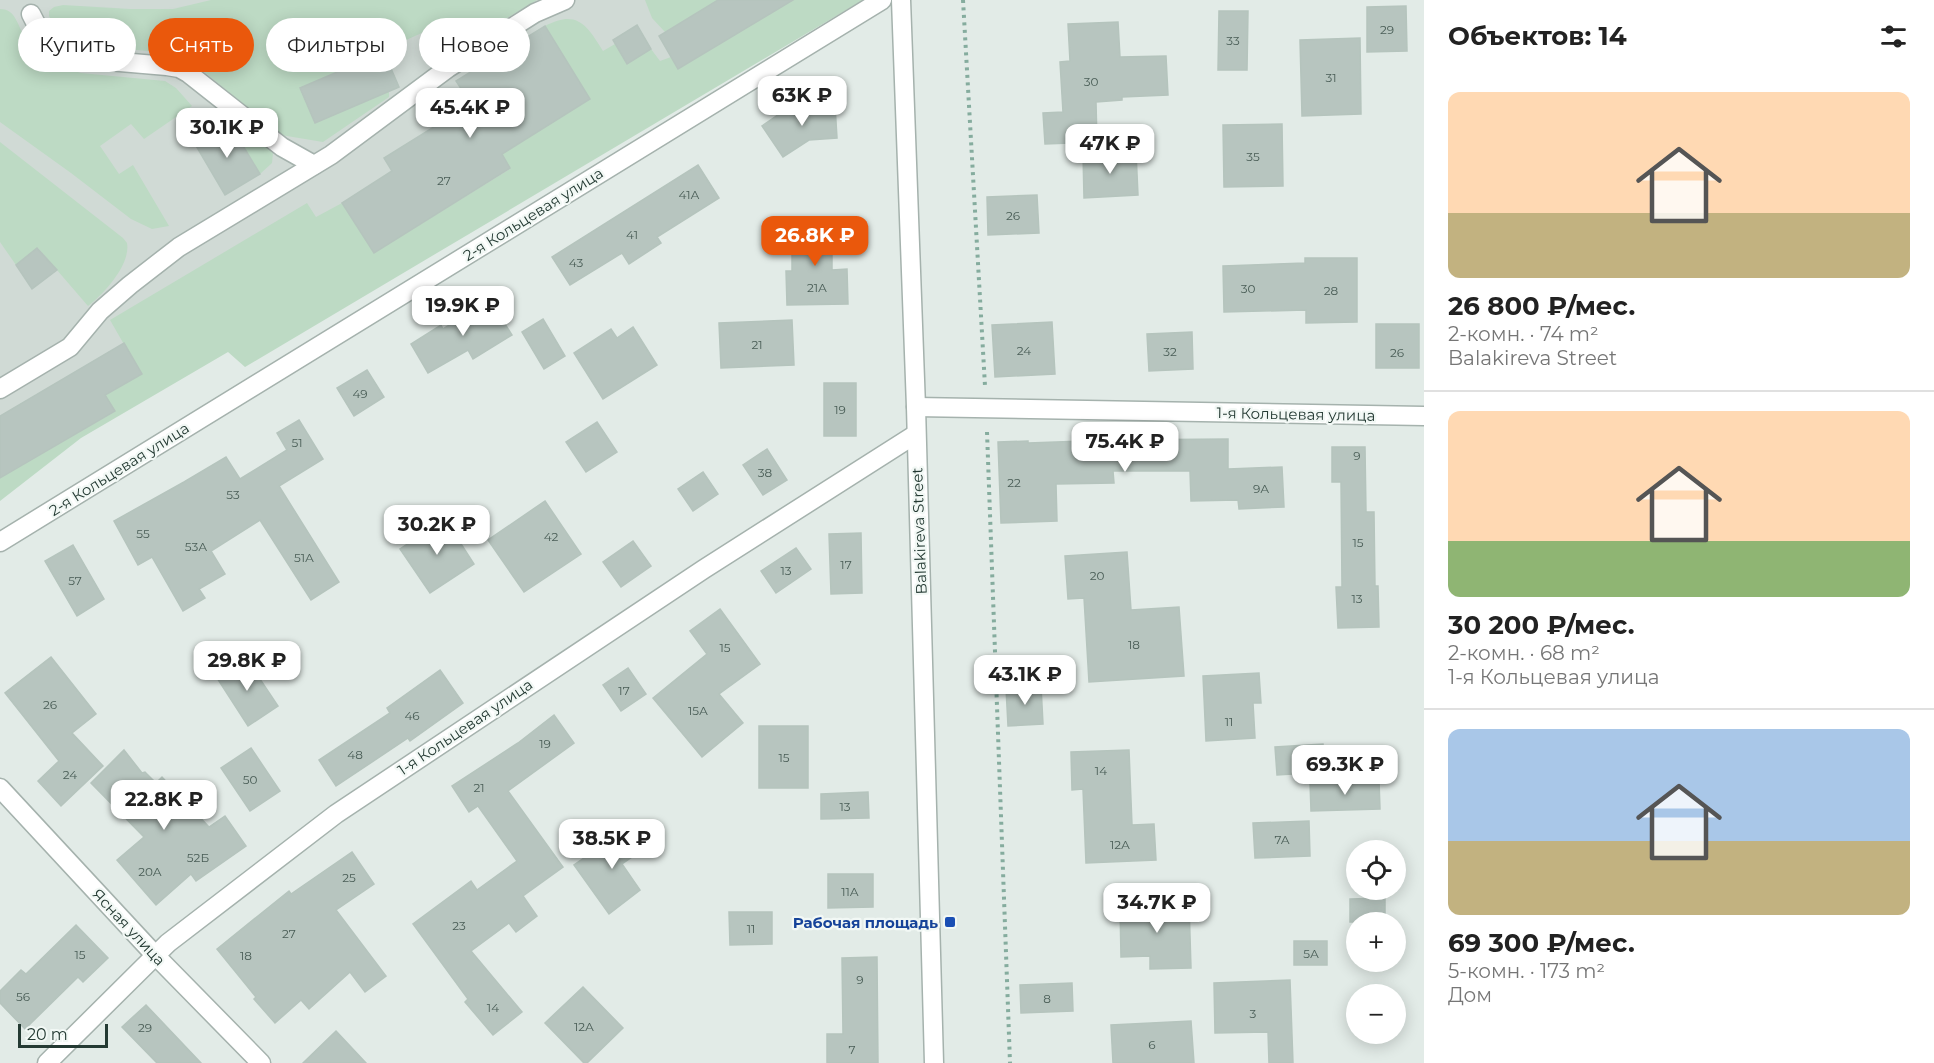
<!DOCTYPE html>
<html lang="ru">
<head>
<meta charset="utf-8">
<style>
  body { margin:0; font-family:Montserrat,sans-serif; background:#f6f6f6; color:#222; height:100vh; display:flex; flex-direction:column; font-size:22px; white-space:nowrap }
  * { box-sizing:border-box; margin:0 }
  p { font-size:20px; color:#767676 }
  .icon { flex:none; width:33px; height:33px; fill:none; stroke:currentColor; stroke-width:2; stroke-linecap:round; stroke-linejoin:round }
  .map { position:relative; flex:1; overflow:hidden }
  .sheet { display:flex; flex-direction:column; background:#fff; width:510px }
  .sheet>* { flex:none }
  .top-card { position:absolute; left:18px; top:18px; width:570px; height:54px; display:flex; gap:12px }
  .buttons { position:absolute; left:1346px; top:840px; display:grid; gap:12px }
  .buttons a { display:grid; place-items:center; width:60px; height:60px; border-radius:50%; background:#fff; box-shadow:0 3px 15px #0003; font-size:30px }
  .scale { position:absolute; left:18px; bottom:15px; width:90px; box-sizing:border-box; padding-left:6px; border:3px solid #243a33; border-top:0; font-size:16px; line-height:21px; white-space:nowrap; color:#243a33; -webkit-text-stroke:4px #f2f8f5; paint-order:stroke }
  .price { position:absolute; translate:-50% -51px; padding:0 14px; border-radius:12px; background:#fff; color:#222; font-size:20px; line-height:39px; filter:drop-shadow(0 2px 3px #0008) }
  .price::after { content:''; position:absolute; left:50%; top:36px; width:18px; height:14px; margin-left:-9px; background:inherit; clip-path:polygon(0 0,100% 0,50% 100%) }
  .price.on { background:#ea580c; color:#fff }
  ul { padding:0; list-style:none }
  li { display:grid; align-content:center; gap:12px; height:318px; padding:0 24px }
  li+li { border-top:2px solid #e0e0e0 }
  li span { display:grid; place-items:center; height:186px; border-radius:12px; color:#555 }
  li>.icon { margin-inline-start:auto }
  span .icon { width:108px; height:108px; fill:#fffc; stroke-width:1 }
  li b { font-size:26px }
  h2 { display:flex; justify-content:space-between; align-items:center; height:72px; padding:0 24px; font-size:26px }
  .tag { padding:0 21px; border-radius:27px; background:#fff; box-shadow:0 3px 15px #0003; font-size:21px; line-height:54px }
  .tag.on { background:#ea580c; color:#fff }
  main { display:flex; flex:1; min-height:0 }
  .map>svg:first-child { display:block }
  .built { fill:#d0dad5 }
  .green { fill:#bddac4 }
  .building { fill:#b7c5bf; stroke:#b5c4bd; stroke-width:1.5 }
  .lines { fill:none; stroke-linecap:round; stroke-linejoin:round }
  .service-casing { stroke:#a5b2ad; stroke-width:21 }
  .minor-casing { stroke:#a5b2ad; stroke-width:21 }
  .tertiary-casing { stroke:#a5b2ad; stroke-width:21 }
  .path { stroke:#85ac9e; stroke-width:4; stroke-dasharray:3 4.5; stroke-linecap:butt }
  .service { stroke:#fff; stroke-width:18 }
  .minor { stroke:#fff; stroke-width:18 }
  .tertiary { stroke:#fff; stroke-width:18 }
  .transit-dot { fill:#1a4fb4; stroke:#f2f8f5; stroke-width:2 }
  .labels { text-anchor:middle; dominant-baseline:central; stroke-width:4.5; stroke-linejoin:round; paint-order:stroke }
  .number-label { font-size:12px; fill:#495d56 }
  .street-label { font-size:15px; fill:#243a33; stroke:#f2f8f5 }
  .transit-label { font-size:15px; font-weight:bold; fill:#164399; stroke:#f2f8f5; text-anchor:end }
</style>
</head>
<body>
<main>
<div class="map">
<svg width="1424" height="1063" viewBox="0 0 1424 1063">
  <rect width="100%" height="100%" fill="#e2ebe7"/>
  <!-- built -->
  <path class="built" d="M0,0H827L0,484Z"/>
  <!-- green -->
  <g class="green">
    <path d="M211,0H537L456,49C441,49 434,43 426,31L301,88L315,123L389,91V97L323,142L281,135L191,61L172,53L78,45L62,38L53,24L49,16V11L54,7L63,5L130,9H173Z"/>
    <path d="M645,0H718L665,32L652,18Z"/>
    <path d="M793,0H863L245,367L228,352L81,438L0,501V478L114,412L105,395L141,374L110,320L307,203L316,217L342,203L374,253L510,169L502,154L590,99L545,26C577,9 587,25 603,51L615,44L627,63L651,49L660,61L671,57L678,68Z"/>
    <path d="M0,9C17,9 17,27 26,38C39,55 61,67 81,73L165,81L176,88L192,106L144,139L131,124L100,146L119,174L133,165L169,226L152,229L131,219L71,173L0,122Z"/>
    <path d="M238,123L268,146L273,153L272,163L260,174L230,124Z"/>
    <path d="M0,142L123,238L127,243C131,264 104,294 88,306L38,248L16,265L0,242Z"/>
  </g>
  <!-- building -->
  <g class="building">
    <path d="M718,0H793L678,69L659,36Z"/>
    <path d="M1406,6L1407,51L1367,52V7Z"/>
    <path d="M1219,11H1248L1247,70H1218Z"/>
    <path d="M1118,22L1120,57L1166,56L1168,95L1122,97V100L1096,102L1097,142L1045,144L1043,113L1063,112L1060,62L1070,61L1068,24Z"/>
    <path d="M637,25L651,49L627,64L613,40Z"/>
    <path d="M545,26L590,99L502,154L510,168L374,253L342,203L392,171L384,158L471,104L456,81Z"/>
    <path d="M1360,38L1361,114L1302,116L1300,40Z"/>
    <path d="M384,52L399,87L315,123L300,88Z"/>
    <path d="M835,105L837,138L809,140L783,157L762,126L788,108Z"/>
    <path d="M230,124L260,174L225,195L195,144Z"/>
    <path d="M1282,124L1283,186L1224,187L1223,125Z"/>
    <path d="M1136,152L1138,195L1084,198L1083,154Z"/>
    <path d="M698,165L719,198L657,237L661,243L629,264L622,253L570,285L552,257Z"/>
    <path d="M1037,195L1039,233L988,235L987,197Z"/>
    <path d="M792,220H832V270L847,269L848,304L787,305L786,271H792Z"/>
    <path d="M37,248L57,270L32,289L16,265Z"/>
    <path d="M1305,258H1357V322L1306,323V310L1224,312L1223,266L1305,263Z"/>
    <path d="M490,300L512,335L473,359L468,350L428,373L411,344L441,325L443,329Z"/>
    <path d="M543,319L565,356L544,369L522,332Z"/>
    <path d="M792,320L794,365L721,368L719,323Z"/>
    <path d="M1052,322L1055,374L995,377L992,325Z"/>
    <rect x="1376" y="324" width="43" height="44"/>
    <path d="M633,327L657,365L603,399L574,353L611,329L617,338Z"/>
    <path d="M1192,332L1193,369L1149,371L1147,334Z"/>
    <path d="M124,343L142,374L105,395L115,411L0,478V416Z"/>
    <path d="M367,370L384,397L354,416L337,388Z"/>
    <rect x="824" y="383" width="32" height="53"/>
    <path d="M299,420L323,459L279,486L339,582L311,600L260,520L211,551L225,574L199,589L205,598L183,611L152,557L138,565L114,521L184,482L226,457L240,479L287,450L277,433Z"/>
    <path d="M597,422L617,452L586,472L566,442Z"/>
    <path d="M1228,439V469L1282,467L1284,507L1239,509L1238,500L1191,501L1190,471H1113L1114,483L1056,484L1057,521L1001,523L998,442L1028,441V443L1112,440Z"/>
    <path d="M1332,447H1365L1366,512H1374L1375,586H1378L1379,627L1338,628L1336,587H1342L1341,482H1332Z"/>
    <path d="M767,449L787,480L763,495L743,465Z"/>
    <path d="M703,472L718,494L693,511L678,489Z"/>
    <path d="M545,501L581,554L524,592L488,540Z"/>
    <path d="M445,519L474,564L430,593L400,549Z"/>
    <path d="M861,533L862,593L831,594L829,534Z"/>
    <path d="M633,541L651,566L621,587L603,562Z"/>
    <path d="M73,545L104,599L77,616L45,561Z"/>
    <path d="M796,548L811,569L776,593L761,571Z"/>
    <path d="M1127,552L1131,610L1179,607L1184,676L1089,682L1084,598L1068,599L1065,556Z"/>
    <path d="M720,609L760,664L719,694L743,723L702,757L653,698L707,654L690,631Z"/>
    <path d="M51,657L96,714L72,733L103,766L61,806L38,781L59,761L5,693Z"/>
    <path d="M246,658L278,706L248,726L217,678Z"/>
    <path d="M628,668L646,694L621,711L603,685Z"/>
    <path d="M440,670L463,703L410,741L408,738L336,786L319,760L390,713L387,708Z"/>
    <path d="M1259,673L1261,703H1253L1255,738L1206,741L1203,676Z"/>
    <path d="M1041,686L1043,724L1008,726L1006,688Z"/>
    <path d="M554,715L574,743L508,791L563,867L523,896L537,916L516,932L509,923L471,951L522,1012L493,1035L465,1002L468,999L413,924L471,881L477,890L517,861L478,806L469,812L452,786L518,743Z"/>
    <rect x="759" y="726" width="49" height="62"/>
    <path d="M1323,744L1325,772L1277,775L1275,747Z"/>
    <path d="M251,748L280,791L250,811L221,768Z"/>
    <path d="M124,750L142,773L145,772L156,783L162,777L209,827L225,816L246,846L196,881L191,874L156,905L117,860L144,837L91,783Z"/>
    <path d="M1129,750L1132,825L1154,824L1156,860L1086,863L1083,789L1072,790L1071,752Z"/>
    <path d="M1379,780L1380,809L1311,811L1310,782Z"/>
    <path d="M868,792L869,818L821,819V794Z"/>
    <path d="M1309,821L1310,856L1255,858L1253,823Z"/>
    <path d="M630,826L645,848L622,864L640,890L609,914L574,865Z"/>
    <path d="M352,852L374,884L336,910L386,976L365,992L350,972L309,1009L301,1000L275,1023L254,999L256,997L217,949L289,891L291,894Z"/>
    <path d="M828,874H873V907L828,908Z"/>
    <path d="M1385,898V922H1350V899Z"/>
    <path d="M1189,903L1191,968L1150,969V956L1121,957L1120,906Z"/>
    <path d="M729,912H772V944L730,945Z"/>
    <path d="M76,925L108,958L83,982L78,977L25,1029L0,1003V991L21,970L26,974Z"/>
    <rect x="1294" y="941" width="33" height="24"/>
    <path d="M877,957L878,1063H827V1034H843L842,958Z"/>
    <path d="M1290,980L1293,1063H1269L1268,1032L1215,1033L1214,983Z"/>
    <path d="M1072,983L1073,1011L1021,1013L1020,985Z"/>
    <path d="M583,987L623,1028L587,1063H584L545,1023Z"/>
    <path d="M146,1005L201,1063H157L122,1027Z"/>
    <path d="M1191,1021L1194,1063H1113L1111,1025Z"/>
    <path d="M336,1031L366,1063H303Z"/>
  </g>
  <g class="lines">
    <!-- service casing -->
    <g class="service-casing">
      <g id="service">
        <path d="M31,14C42,37 51,45 73,58L167,66L179,68L188,73L282,147L314,165"/>
        <path d="M0,389L70,347L100,311L130,285L179,247L331,155L448,68L535,13L565,0"/>
      </g>
    </g>
    <!-- minor casing -->
    <g class="minor-casing">
      <g id="minor">
        <path d="M916,407L1424,416"/>
        <path d="M0,542L882,0"/>
        <path d="M47,1063L168,943L336,814L704,569L916,434"/>
      </g>
    </g>
    <!-- tertiary casing -->
    <g class="tertiary-casing">
      <g id="tertiary">
        <path d="M901,0L916,407L934,1063"/>
        <path d="M0,788L155,955L261,1063"/>
      </g>
    </g>
    <!-- path -->
    <g class="path">
      <path d="M963,0L985,386"/>
      <path d="M987,432L1010,1063"/>
    </g>
    <!-- service -->
    <use href="#service" class="service"/>
    <!-- minor -->
    <use href="#minor" class="minor"/>
    <!-- tertiary -->
    <use href="#tertiary" class="tertiary"/>
  </g>
  <!-- markers -->
  <rect class="transit-dot" x="944" y="916" width="12" height="12" rx="3"/>
  <g class="labels">
    <!-- number labels -->
    <g class="number-label">
      <text x="1387" y="29">29</text>
      <text x="1233" y="40">33</text>
      <text x="1331" y="77">31</text>
      <text x="1091" y="81">30</text>
      <text x="1253" y="156">35</text>
      <text x="444" y="180">27</text>
      <text x="689" y="194">41А</text>
      <text x="1013" y="215">26</text>
      <text x="632" y="234">41</text>
      <text x="576" y="262">43</text>
      <text x="817" y="287">21А</text>
      <text x="1248" y="288">30</text>
      <text x="1331" y="290">28</text>
      <text x="757" y="344">21</text>
      <text x="1024" y="350">24</text>
      <text x="1170" y="351">32</text>
      <text x="1397" y="352">26</text>
      <text x="360" y="393">49</text>
      <text x="840" y="409">19</text>
      <text x="297" y="442">51</text>
      <text x="1357" y="455">9</text>
      <text x="765" y="472">38</text>
      <text x="1014" y="482">22</text>
      <text x="1261" y="488">9А</text>
      <text x="233" y="494">53</text>
      <text x="143" y="533">55</text>
      <text x="551" y="536">42</text>
      <text x="1358" y="542">15</text>
      <text x="196" y="546">53А</text>
      <text x="304" y="557">51А</text>
      <text x="846" y="564">17</text>
      <text x="786" y="570">13</text>
      <text x="1097" y="575">20</text>
      <text x="75" y="580">57</text>
      <text x="1357" y="598">13</text>
      <text x="1134" y="644">18</text>
      <text x="725" y="647">15</text>
      <text x="624" y="690">17</text>
      <text x="50" y="704">26</text>
      <text x="698" y="710">15А</text>
      <text x="412" y="715">46</text>
      <text x="1229" y="721">11</text>
      <text x="545" y="743">19</text>
      <text x="355" y="754">48</text>
      <text x="784" y="757">15</text>
      <text x="1101" y="770">14</text>
      <text x="70" y="774">24</text>
      <text x="250" y="779">50</text>
      <text x="479" y="787">21</text>
      <text x="845" y="806">13</text>
      <text x="1282" y="839">7А</text>
      <text x="1120" y="844">12А</text>
      <text x="198" y="857">52Б</text>
      <text x="150" y="871">20А</text>
      <text x="349" y="877">25</text>
      <text x="850" y="891">11А</text>
      <text x="459" y="925">23</text>
      <text x="751" y="928">11</text>
      <text x="289" y="933">27</text>
      <text x="1311" y="953">5А</text>
      <text x="80" y="954">15</text>
      <text x="246" y="955">18</text>
      <text x="860" y="979">9</text>
      <text x="23" y="996">56</text>
      <text x="1047" y="998">8</text>
      <text x="493" y="1007">14</text>
      <text x="1253" y="1013">3</text>
      <text x="584" y="1026">12А</text>
      <text x="145" y="1027">29</text>
      <text x="1152" y="1044">6</text>
      <text x="852" y="1049">7</text>
    </g>
    <!-- street labels -->
    <g class="street-label">
      <text transform="translate(533 214) rotate(-32)">2-я Кольцевая улица</text>
      <text transform="translate(1296 414) rotate(1)">1-я Кольцевая улица</text>
      <text transform="translate(119 469) rotate(-32)">2-я Кольцевая улица</text>
      <text transform="translate(919 531) rotate(-92)">Balakireva Street</text>
      <text transform="translate(465 727) rotate(-34)">1-я Кольцевая улица</text>
      <text transform="translate(129 927) rotate(47)">Ясная улица</text>
    </g>
    <!-- transit labels -->
    <g class="transit-label">
      <text x="938" y="922">Рабочая площадь</text>
    </g>
  </g>
</svg>
<div class="buttons">
<a><svg class="icon" aria-label="locate" viewBox="0 0 24 24"><circle cx="12" cy="12" r="6"/><path d="M12 2v4M12 18v4M2 12h4M18 12h4"/></svg></a>
<a>+</a>
<a>−</a>
</div>
<div class="scale">20 m</div>
<b class="price" style="left:802px;top:127px">63K ₽</b>
<b class="price" style="left:470px;top:139px">45.4K ₽</b>
<b class="price" style="left:227px;top:159px">30.1K ₽</b>
<b class="price" style="left:1110px;top:175px">47K ₽</b>
<b class="price on" style="left:815px;top:267px">26.8K ₽</b>
<b class="price" style="left:463px;top:337px">19.9K ₽</b>
<b class="price" style="left:1125px;top:473px">75.4K ₽</b>
<b class="price" style="left:437px;top:556px">30.2K ₽</b>
<b class="price" style="left:247px;top:692px">29.8K ₽</b>
<b class="price" style="left:1025px;top:706px">43.1K ₽</b>
<b class="price" style="left:1345px;top:796px">69.3K ₽</b>
<b class="price" style="left:164px;top:831px">22.8K ₽</b>
<b class="price" style="left:612px;top:870px">38.5K ₽</b>
<b class="price" style="left:1157px;top:934px">34.7K ₽</b>
<div class="top-card">
<a class="tag">Купить</a>
<a class="tag on">Снять</a>
<a class="tag">Фильтры</a>
<a class="tag">Новое</a>
</div>
</div>
<section class="sheet">
<h2>Объектов: 14<svg class="icon" aria-label="filters" viewBox="0 0 24 24"><path d="M4 7h16M4 17h16"/><circle cx="9" cy="7" r="2"/><circle cx="15" cy="17" r="2"/></svg></h2>
<ul>
<li><span style="background:linear-gradient(#ffd9b3 65%,#c2b280 0)"><svg class="icon" aria-label="home" viewBox="0 0 24 24"><path d="M3 11l9-7 9 7M6 9v11h12V9"/></svg></span><div><b>26 800 ₽/мес.</b><p>2-комн. · 74 m²</p><p>Balakireva Street</p></div></li>
<li><span style="background:linear-gradient(#ffd9b3 70%,#8fb573 0)"><svg class="icon" aria-label="home" viewBox="0 0 24 24"><path d="M3 11l9-7 9 7M6 9v11h12V9"/></svg></span><div><b>30 200 ₽/мес.</b><p>2-комн. · 68 m²</p><p>1-я Кольцевая улица</p></div></li>
<li><span style="background:linear-gradient(#a9c7e8 60%,#c2b280 0)"><svg class="icon" aria-label="home" viewBox="0 0 24 24"><path d="M3 11l9-7 9 7M6 9v11h12V9"/></svg></span><div><b>69 300 ₽/мес.</b><p>5-комн. · 173 m²</p><p>Дом</p></div></li>
</ul>
</section>
</main>
</body>
</html>
